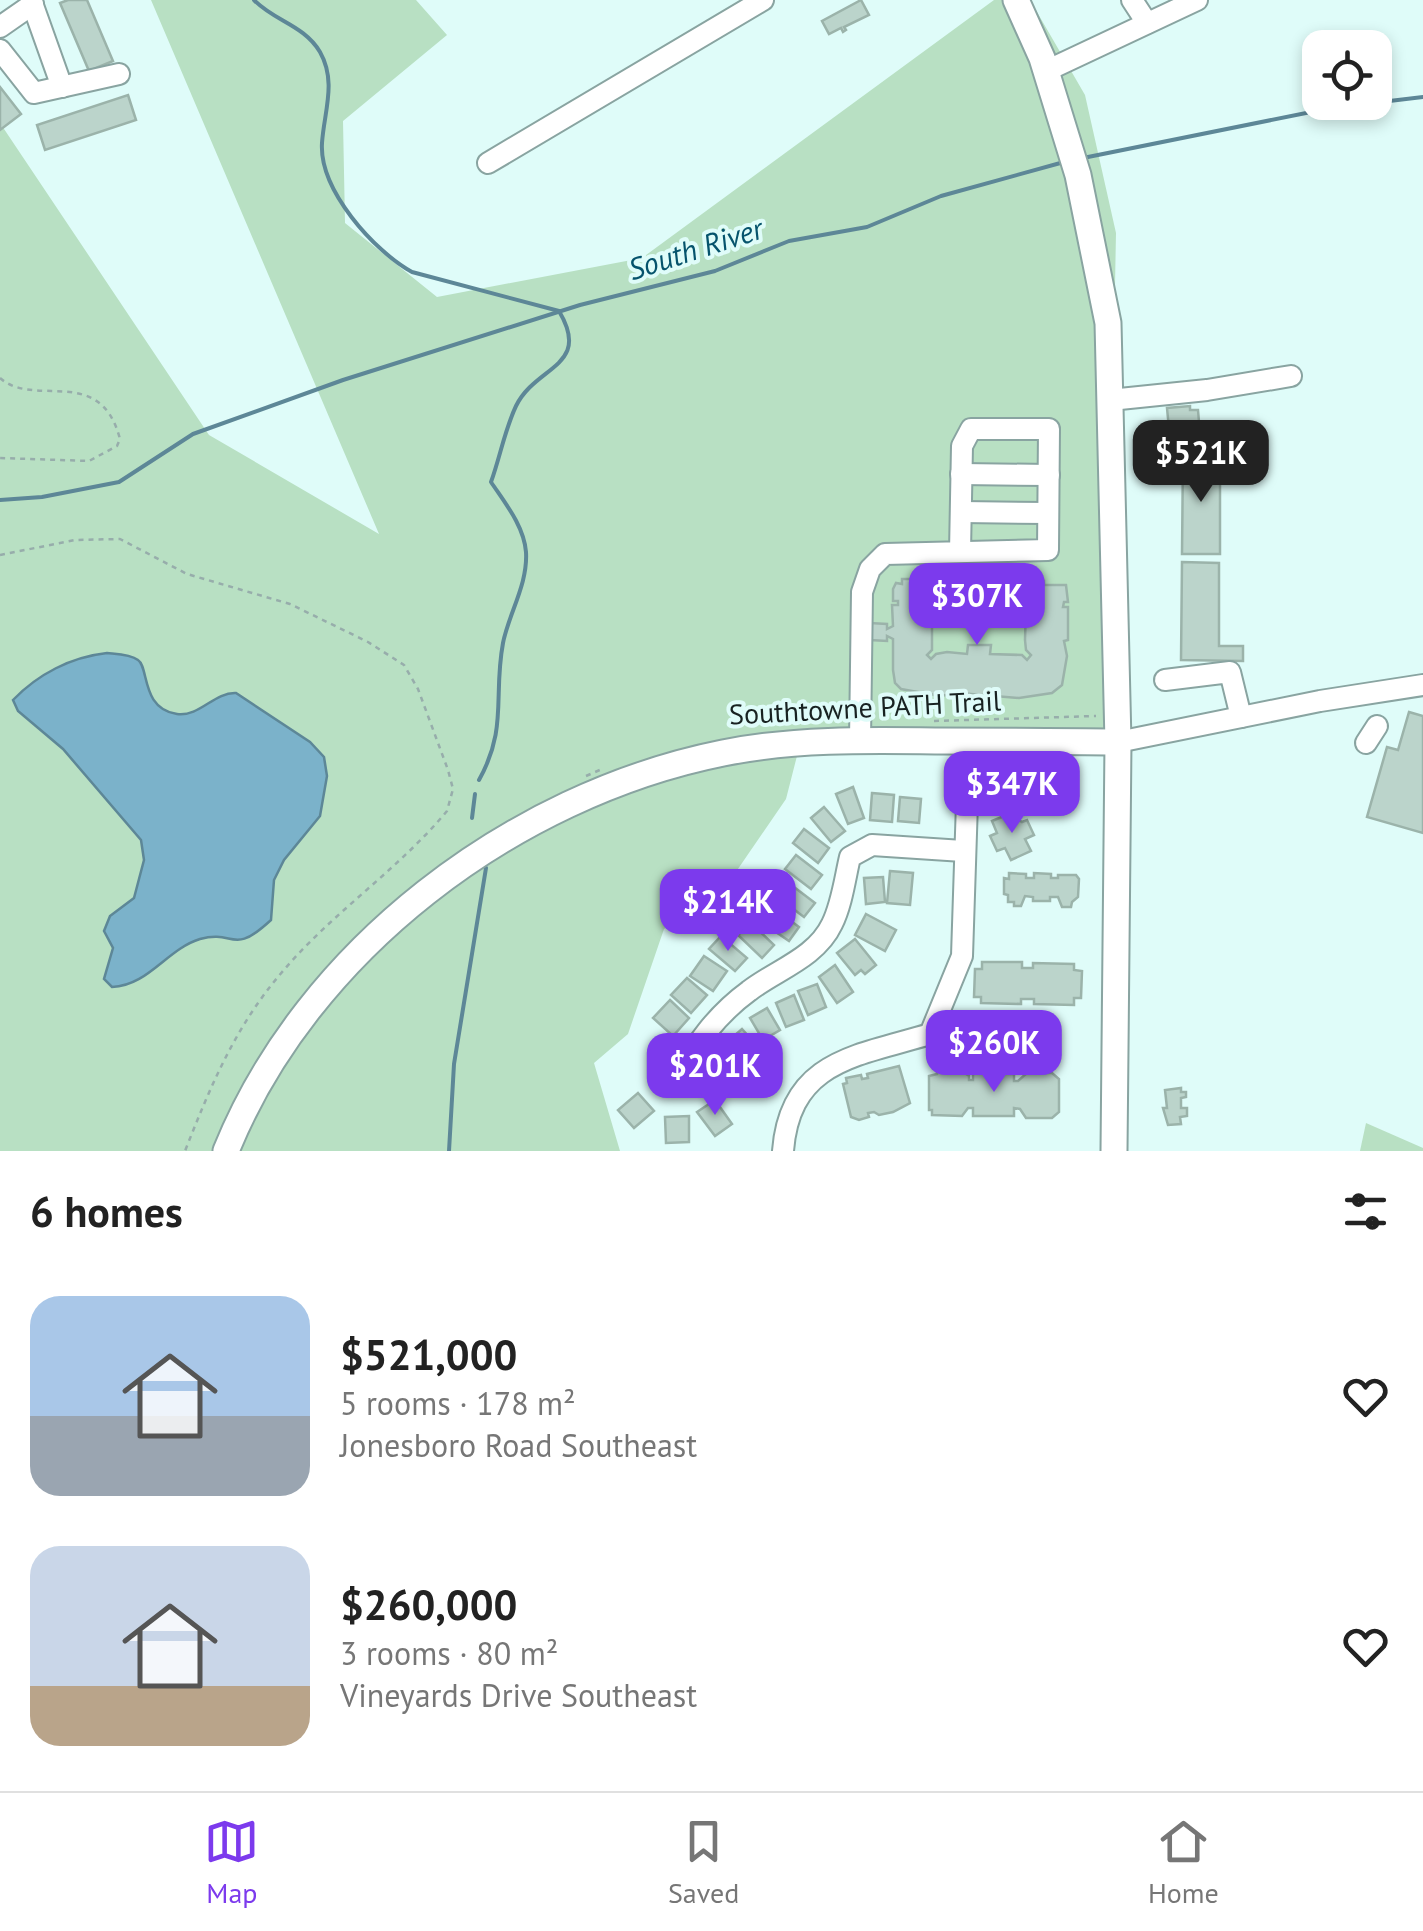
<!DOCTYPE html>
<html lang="en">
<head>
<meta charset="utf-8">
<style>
  body { margin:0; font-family:"PT Sans",sans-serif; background:#f6f6f6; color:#222; height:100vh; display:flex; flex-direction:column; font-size:38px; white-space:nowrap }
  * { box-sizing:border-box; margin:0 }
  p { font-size:32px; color:#767676 }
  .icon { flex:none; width:55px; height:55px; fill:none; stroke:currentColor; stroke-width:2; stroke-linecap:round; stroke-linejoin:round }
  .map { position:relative; height:1151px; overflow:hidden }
  .side { display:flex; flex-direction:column; background:#fff; flex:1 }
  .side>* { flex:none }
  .tools { position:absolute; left:1302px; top:30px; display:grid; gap:20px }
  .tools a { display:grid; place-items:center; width:90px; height:90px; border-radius:20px; background:#fff; box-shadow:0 5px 15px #0003; font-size:50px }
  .price { position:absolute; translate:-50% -85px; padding:0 22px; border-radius:20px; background:#7c3aed; color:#fff; font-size:32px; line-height:65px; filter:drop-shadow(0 2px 5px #0008) }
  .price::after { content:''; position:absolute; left:50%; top:60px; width:30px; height:22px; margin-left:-15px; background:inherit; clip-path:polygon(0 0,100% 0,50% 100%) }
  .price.active { background:#222; color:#fff }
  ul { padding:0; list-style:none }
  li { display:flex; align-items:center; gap:30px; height:250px; padding:0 30px }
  li span { display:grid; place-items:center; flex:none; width:280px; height:200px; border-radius:30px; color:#555 }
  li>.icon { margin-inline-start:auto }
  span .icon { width:120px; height:120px; fill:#fffc; stroke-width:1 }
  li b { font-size:42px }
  h2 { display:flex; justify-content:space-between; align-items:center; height:120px; padding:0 30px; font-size:42px }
  .tab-bar { display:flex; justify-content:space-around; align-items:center; height:140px; border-top:2px solid #e0e0e0; background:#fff; font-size:28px; color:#767676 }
  .tab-bar a { display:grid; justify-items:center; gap:5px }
  .tab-bar .active { color:#7c3aed }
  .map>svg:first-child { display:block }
  .green { fill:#b8e0c3 }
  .water { fill:#7bb2ca; stroke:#5d8797; stroke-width:2.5 }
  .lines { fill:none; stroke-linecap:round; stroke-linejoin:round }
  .stream { stroke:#5d8797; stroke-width:4 }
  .building { fill:#bbd4cb; stroke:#9bb3aa; stroke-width:2.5 }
  .minor-casing { stroke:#89a4a1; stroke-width:24 }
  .major-casing { stroke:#89a4a1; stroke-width:29 }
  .path { stroke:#97adab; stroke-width:2.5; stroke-dasharray:5 5; stroke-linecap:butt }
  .minor { stroke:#fff; stroke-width:20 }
  .major { stroke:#fff; stroke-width:25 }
  .labels { text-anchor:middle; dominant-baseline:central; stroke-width:8; stroke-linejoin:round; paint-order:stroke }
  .street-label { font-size:28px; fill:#182221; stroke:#dffcf9 }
  .water-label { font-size:30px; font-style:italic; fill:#05536c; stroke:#dffcf9 }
</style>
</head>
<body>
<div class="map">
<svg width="1423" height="1151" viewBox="0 0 1423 1151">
  <rect width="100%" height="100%" fill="#dffcf9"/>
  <!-- green -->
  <g class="green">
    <path d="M151,0H416L447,35L343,121L345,223L437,297L642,258L994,0H1030L1085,95L1116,233L1111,494L1120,735L798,752L786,799L729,882L664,929L628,1034L594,1063L620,1151H0V123L209,435L379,534Z"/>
    <path d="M1366,1123L1423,1148V1151H1360Z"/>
  </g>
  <!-- water -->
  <path class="water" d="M107,653C116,654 130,654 138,660C149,667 141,709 177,714C200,717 214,692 236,693L310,742L324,757L327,776L320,816L284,860L274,880L271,920C231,957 236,929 200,939C167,949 148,986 112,987L104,979L113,948L104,931L110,916L134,898L144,860L141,840L63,749L18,711L13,700C38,674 71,657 107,653Z"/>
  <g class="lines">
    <!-- stream -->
    <g class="stream">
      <path d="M254,0C274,21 304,25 320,52C337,82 324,112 322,143C319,190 374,251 412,272L559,311C592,367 536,365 516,406C505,429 500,457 491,482C505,503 524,526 526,552C528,584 509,613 503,643C493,696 508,728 479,780"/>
      <path d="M1083,158L1331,108L1423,97"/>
      <path d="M0,500L42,497L119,482L193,434L343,380L580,305L715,271L789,241L867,227L941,196L1064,162"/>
      <path d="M472,818L475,794"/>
      <path d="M449,1151L454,1064L486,868"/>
    </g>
  </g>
  <!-- building -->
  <g class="building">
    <path d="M68,0H87L113,61L89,71L60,3Z"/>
    <path d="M861,0L869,15L844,27L846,30L843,32L841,28L829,34L822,21Z"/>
    <path d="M0,87L21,114L0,130Z"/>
    <path d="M128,95L136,120L45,150L37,125Z"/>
    <path d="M1190,406V410H1198L1199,422H1191V427L1169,429L1167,408Z"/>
    <path d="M1183,455L1220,456V554H1182Z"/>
    <path d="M1182,562L1219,563V646H1243V661L1181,660Z"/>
    <path d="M902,579H921V584H931L933,599H937L936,608H932V650L927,655L931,659L936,654L947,652L967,654L968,645H991L990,654L1022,655L1027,660L1031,655L1026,650L1025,640L1026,607H1032V603H1022L1025,585H1033V581H1044V585H1066L1068,602H1064L1063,607H1068V640L1064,641L1067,656L1062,685L1052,693L1019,698L959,693L940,696L901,689L895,683L893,670V639L887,636V641L870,640V623L887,624V629L893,626L892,605H898V601H893V589L896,583L902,584Z"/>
    <path d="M1409,712L1423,716V833L1367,817L1387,747L1398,750Z"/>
    <path d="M853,787L864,818L848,824L836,794Z"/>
    <path d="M872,793L894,795L892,822L870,820Z"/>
    <path d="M900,797L921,799L919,823L898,821Z"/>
    <path d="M824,807L845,831L831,842L811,818Z"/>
    <path d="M1009,814L1022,822L1027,820L1034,835L1025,839L1031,851L1011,860L1005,848L997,851L990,836L997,833L992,821Z"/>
    <path d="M804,829L829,848L818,863L793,843Z"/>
    <path d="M796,855L822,875L811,889L785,869Z"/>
    <path d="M890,871L913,873L910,905L887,903Z"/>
    <path d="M1009,873L1026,874V878H1034V873L1051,874V878H1058V875H1076L1079,879L1078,897L1072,902L1071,907H1062L1058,897H1050V901H1033V897L1025,896L1021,906H1014V902H1008V895L1004,894V878L1009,879Z"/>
    <path d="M883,877L885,902L866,904L864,878Z"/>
    <path d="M790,884L815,903L804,917L779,898Z"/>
    <path d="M771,906L799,927L789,941L760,921Z"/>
    <path d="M866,914L896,930L885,951L855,935Z"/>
    <path d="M751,923L774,945L762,958L738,935Z"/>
    <path d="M721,936L747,958L735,971L709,949Z"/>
    <path d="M855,939L876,965L865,974L861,970L855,975L837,953Z"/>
    <path d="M704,956L727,971L713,991L690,976Z"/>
    <path d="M982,962H1022V968H1033V963L1074,964V970L1082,971L1081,998H1074V1005L1034,1004V999H1021V1004L981,1003V997H974L975,969H982Z"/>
    <path d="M835,965L853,992L837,1003L819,977Z"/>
    <path d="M687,978L707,995L691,1013L671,995Z"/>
    <path d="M817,984L826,1007L808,1015L798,991Z"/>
    <path d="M794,995L804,1020L786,1027L776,1003Z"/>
    <path d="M670,1000L689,1018L673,1036L653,1018Z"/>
    <path d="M767,1008L780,1030L763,1040L750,1018Z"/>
    <path d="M742,1029L760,1049L743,1064L726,1043Z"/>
    <path d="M728,1062L748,1071L739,1091L719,1082Z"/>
    <path d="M899,1066L910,1103L893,1112L879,1115L874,1112L868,1113L869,1117L859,1120L851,1117L843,1084L847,1083L846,1078L861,1075L862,1079L868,1078L867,1074Z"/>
    <path d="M937,1071H962L969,1076V1080H973V1073L1014,1074V1081H1018L1027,1073H1052L1059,1079V1112L1052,1118H1026L1020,1109L1014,1108V1116H973V1108H968L962,1116L932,1115V1110H929V1076L937,1074Z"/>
    <path d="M1181,1088V1092H1186V1097L1181,1098V1108H1187V1116L1180,1117L1181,1124L1168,1125L1163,1108H1167L1165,1090Z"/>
    <path d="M638,1093L654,1111L634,1128L618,1110Z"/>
    <path d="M715,1100L732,1124L715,1136L697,1112Z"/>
    <path d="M689,1116V1142L666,1143L665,1117Z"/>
  </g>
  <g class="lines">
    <!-- minor casing -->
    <g class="minor-casing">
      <g id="minor">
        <path d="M31,0L62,87"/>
        <path d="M1132,0L1147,23"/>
        <path d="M0,27L33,4"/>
        <path d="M0,50L34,93L119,74"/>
        <path d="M1046,71L1197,0"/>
        <path d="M488,163L763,0"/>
        <path d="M1110,400L1207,390L1291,376"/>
        <path d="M961,474L1049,475"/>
        <path d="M962,512L1048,513"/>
        <path d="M1165,680L1230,672L1241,717"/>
        <path d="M860,740L862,592L870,569L885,554L1048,550L1049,429H971L962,446L960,552"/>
        <path d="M1118,742L1320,701L1423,685"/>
        <path d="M1366,743L1377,726"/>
        <path d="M675,1080C695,1045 716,1015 749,991C776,970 816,958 832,924C842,904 845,878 850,857L872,845L963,851"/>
        <path d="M783,1151C790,1060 857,1056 930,1034L962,956L969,741"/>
      </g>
    </g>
    <!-- major casing -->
    <g class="major-casing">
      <g id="major">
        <path d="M1016,0L1042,58L1078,175L1108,323L1118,742L1114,1151"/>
        <path d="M226,1151C307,950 513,795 723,753C792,739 865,740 935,741C996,741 1057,741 1118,742"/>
      </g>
    </g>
    <!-- path -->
    <g class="path">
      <path d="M0,378C35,409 100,363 120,439L117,446L89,461L0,458"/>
      <path d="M0,555L75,540L120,539L187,574L290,604L368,642L404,665L418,689L448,770L453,789L447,811C398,870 332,913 283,971C236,1025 211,1085 185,1151"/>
      <path d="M934,721L1096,716"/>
      <path d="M586,776L602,769"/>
    </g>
    <!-- minor -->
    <use href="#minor" class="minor"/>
    <!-- major -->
    <use href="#major" class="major"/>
  </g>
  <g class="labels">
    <!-- street labels -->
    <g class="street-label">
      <text transform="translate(865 707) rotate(-3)">Southtowne PATH Trail</text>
    </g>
    <!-- water labels -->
    <g class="water-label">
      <text transform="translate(695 248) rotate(-18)">South River</text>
    </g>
  </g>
</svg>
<div class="tools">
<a><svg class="icon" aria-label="locate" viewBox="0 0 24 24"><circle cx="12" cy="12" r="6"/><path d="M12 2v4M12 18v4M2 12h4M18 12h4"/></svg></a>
</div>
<b class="price active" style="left:1201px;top:505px">$521K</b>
<b class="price" style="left:977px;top:648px">$307K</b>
<b class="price" style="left:1012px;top:836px">$347K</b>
<b class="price" style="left:728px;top:954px">$214K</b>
<b class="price" style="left:994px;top:1095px">$260K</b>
<b class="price" style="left:715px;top:1118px">$201K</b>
</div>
<section class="side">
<h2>6 homes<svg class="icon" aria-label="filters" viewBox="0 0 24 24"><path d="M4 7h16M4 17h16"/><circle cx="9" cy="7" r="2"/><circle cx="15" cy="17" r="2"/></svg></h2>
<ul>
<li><span style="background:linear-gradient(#a9c7e8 60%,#9aa5b1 0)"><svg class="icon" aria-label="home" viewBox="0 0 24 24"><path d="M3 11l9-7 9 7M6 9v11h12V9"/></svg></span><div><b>$521,000</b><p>5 rooms · 178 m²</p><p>Jonesboro Road Southeast</p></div><svg class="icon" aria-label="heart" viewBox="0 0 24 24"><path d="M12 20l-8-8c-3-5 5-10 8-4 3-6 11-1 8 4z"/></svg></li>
<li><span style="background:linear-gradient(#c9d6e8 70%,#b9a48a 0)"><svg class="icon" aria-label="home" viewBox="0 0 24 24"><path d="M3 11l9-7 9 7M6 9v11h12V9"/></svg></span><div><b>$260,000</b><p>3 rooms · 80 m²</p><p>Vineyards Drive Southeast</p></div><svg class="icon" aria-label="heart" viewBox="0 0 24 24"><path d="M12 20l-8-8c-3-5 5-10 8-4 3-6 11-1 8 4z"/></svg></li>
</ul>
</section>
<nav class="tab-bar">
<a class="active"><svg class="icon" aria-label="map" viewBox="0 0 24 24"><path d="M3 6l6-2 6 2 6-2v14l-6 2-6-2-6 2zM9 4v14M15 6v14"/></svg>Map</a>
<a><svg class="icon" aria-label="saved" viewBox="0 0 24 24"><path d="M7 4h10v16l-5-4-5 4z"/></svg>Saved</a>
<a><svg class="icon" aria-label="home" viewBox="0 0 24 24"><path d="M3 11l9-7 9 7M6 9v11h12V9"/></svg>Home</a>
</nav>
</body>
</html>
